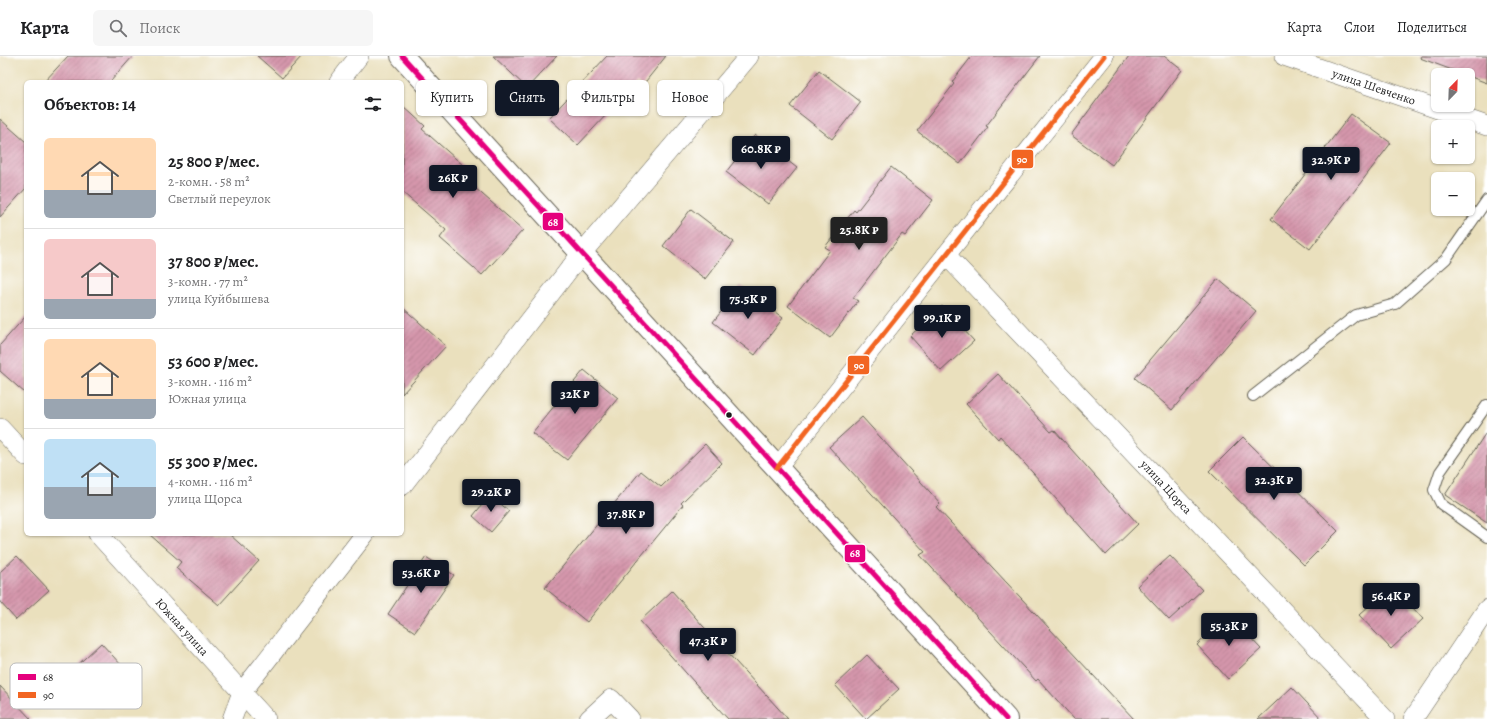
<!DOCTYPE html>
<html lang="ru">
<head>
<meta charset="utf-8">
<style>
  body { margin:0; font-family:Alegreya,serif; background:#f6f6f6; color:#202124; height:100vh; display:flex; flex-direction:column; font-size:15px; white-space:nowrap }
  * { box-sizing:border-box; margin:0 }
  p { font-size:13px; color:#757577 }
  .icon { flex:none; width:22px; height:22px; fill:none; stroke:currentColor; stroke-width:2; stroke-linecap:round; stroke-linejoin:round }
  .map { position:relative; flex:1; overflow:hidden }
  .details { position:absolute; left:24px; top:24px; width:380px; height:456px; display:flex; flex-direction:column; background:#fff; border-radius:6px; box-shadow:0 1px 3px #0004 }
  .details>* { flex:none }
  .banner { position:absolute; left:416px; top:24px; width:380px; height:36px; display:flex; gap:8px }
  .needle { width:26px; rotate:23deg }
  .controls { position:absolute; left:1431px; top:12px; display:grid; gap:8px }
  .controls a { display:grid; place-items:center; width:44px; height:44px; border-radius:6px; background:#fff; box-shadow:0 1px 3px #0004; font-size:20px }
  .price { position:absolute; translate:-50% -34px; padding:0 9px; border-radius:4px; background:#111827; color:#fff; font-size:13px; line-height:26px; filter:drop-shadow(0 1px 2px #0008) }
  .price::after { content:''; position:absolute; left:50%; top:24px; width:12px; height:9px; margin-left:-6px; background:inherit; clip-path:polygon(0 0,100% 0,50% 100%) }
  .price.active { background:#222; color:#fff }
  ul { padding:0; list-style:none }
  li { display:flex; align-items:center; gap:12px; height:100px; padding:0 20px }
  li+li { border-top:1px solid #e0e0e0 }
  li span { display:grid; place-items:center; flex:none; width:112px; height:80px; border-radius:6px; color:#555 }
  li>.icon { margin-inline-start:auto }
  span .icon { width:48px; height:48px; fill:#fffc; stroke-width:1 }
  li b { font-size:17px }
  h2 { display:flex; justify-content:space-between; align-items:center; height:48px; padding:0 20px; font-size:17px }
  .pill { padding:0 14px; border-radius:6px; background:#fff; box-shadow:0 1px 3px #0004; font-size:14px; line-height:36px }
  .pill.active { background:#111827; color:#fff }
  header { display:flex; align-items:center; gap:24px; box-sizing:border-box; height:56px; padding:0 20px; background:#fff; border-bottom:1px solid #e0e0e0 }
  header strong { font-size:19px }
  nav { display:flex; gap:22px; margin-inline-start:auto; font-size:14px }
  .search { width:280px; height:36px; background:#f6f6f6; display:flex; align-items:center; gap:10px; box-sizing:border-box; padding:0 14px; border-radius:6px; color:#757577; font-size:15px }
  .map>svg:first-child { display:block }
  .building { fill:url(#building-hatch) }
  .lines { fill:none; stroke-linecap:round; stroke-linejoin:round }
  .lane-casing { stroke:#646154; stroke-width:12 }
  .street-casing { stroke:#646154; stroke-width:20 }
  .secondary-casing { stroke:#646154; stroke-width:24 }
  .lane { stroke:#fff; stroke-width:10 }
  .street { stroke:#fff; stroke-width:19 }
  .secondary { stroke:#fff; stroke-width:22 }
  .bus-1-casing { stroke:#fff; stroke-width:8 }
  .bus-2-casing { stroke:#fff; stroke-width:8 }
  .bus-1 { stroke:#e5007d; stroke-width:5 }
  .bus-2 { stroke:#f26522; stroke-width:5 }
  .bus-dot { fill:#1c1c1c; stroke:#fff; stroke-width:1.5 }
  .labels { text-anchor:middle; dominant-baseline:central; stroke-width:3.5; stroke-linejoin:round; paint-order:stroke }
  .street-label { font-size:12px; fill:#1c1c1c; stroke:#fff }
  .key { fill:#fff; stroke:#bbb; stroke-width:1 }
  .key-label { font-size:11px; fill:#1c1c1c }
  .line-badge { stroke:#fff; stroke-width:1.5 }
  .badge-label { font-size:11px; text-anchor:middle; font-weight:bold; fill:#fff }
</style>
</head>
<body>
<header>
<strong>Карта</strong>
<div class="search"><svg class="icon" aria-label="search" viewBox="0 0 24 24"><circle cx="10" cy="10" r="6"/><path d="M15 15l6 6"/></svg>Поиск</div>
<nav><a>Карта</a><a>Слои</a><a>Поделиться</a></nav>
</header>
<div class="map">
<svg width="1487" height="663" viewBox="0 0 1487 663">
  <defs>
    <pattern id="building-hatch" width="6" height="6" patternUnits="userSpaceOnUse"><rect width="6" height="6" fill="#d596ac"/><path d="M-1 1l2-2M0 6l6-6M5 7l2-2" fill="none" stroke="#ac7a8b"/></pattern>
  </defs>
  <rect width="100%" height="100%" fill="#fff"/>
  <filter id="ink" filterUnits="userSpaceOnUse"><feTurbulence type="fractalNoise" baseFrequency=".025" numOctaves="2"/><feDisplacementMap in="SourceGraphic" scale="8" xChannelSelector="R" yChannelSelector="G"/><feConvolveMatrix kernelMatrix="1 2 1 2 8 2 1 2 1" color-interpolation-filters="sRGB"/></filter>
  <filter id="wash" filterUnits="userSpaceOnUse"><feTurbulence type="fractalNoise" baseFrequency=".012" numOctaves="4" result="noise"/><feDisplacementMap in="SourceGraphic" scale="16" xChannelSelector="R" yChannelSelector="G"/><feGaussianBlur stdDeviation="0.9" result="paint"/><feColorMatrix in="noise" values="0 0 0 0 0 0 0 0 0 0 0 0 0 0 0 0 0 1.4 0 .05"/><feComposite in="paint" operator="in"/></filter>
  <g filter="url(#wash)">
    <rect width="100%" height="100%" fill="#eae0bd"/>
    <g id="blocks">
      <!-- building -->
      <g class="building">
        <path d="M68,0H133L110,26H44Z"/>
        <path d="M257,0H302L282,22Z"/>
        <path d="M493,0H557L527,32Z"/>
        <path d="M607,0H666L642,30L637,26L578,89L549,62Z"/>
        <path d="M972,0H1040L986,70L988,71L960,108L917,75L954,28L952,26Z"/>
        <path d="M1129,0H1164L1182,14L1112,109L1071,79Z"/>
        <path d="M1421,0H1487V27L1420,2Z"/>
        <path d="M819,14L861,46L832,83L790,50Z"/>
        <path d="M402,49L425,70L422,73L472,117L466,124L523,174L482,219L440,182L446,174L402,136Z"/>
        <path d="M1351,58L1391,87L1310,193L1271,163Z"/>
        <path d="M0,63L26,86V132L0,161Z"/>
        <path d="M755,79L797,112L768,148L726,116Z"/>
        <path d="M891,111L933,144L905,180L902,178L853,242L858,245L830,282L788,250L830,194L825,191L854,154L856,156Z"/>
        <path d="M691,153L734,186L705,223L663,190Z"/>
        <path d="M1218,223L1256,255L1172,354L1135,322Z"/>
        <path d="M741,230L783,262L755,299L713,266Z"/>
        <path d="M942,250L974,285L941,315L910,280Z"/>
        <path d="M402,251L446,290L402,338Z"/>
        <path d="M26,260V338L0,315V289Z"/>
        <path d="M584,314L618,342L567,404L532,377Z"/>
        <path d="M998,318L1051,376L1054,374L1138,468L1106,499L1000,380L998,383L966,348Z"/>
        <path d="M862,361L940,447L936,451L1134,663H1074L1038,623L1036,625L920,499L925,496L829,391Z"/>
        <path d="M1487,375V467L1445,439Z"/>
        <path d="M1243,381L1338,475L1304,509L1209,415Z"/>
        <path d="M705,388L722,407L681,447L683,449L587,566L545,532L641,415L661,431Z"/>
        <path d="M490,439L509,455L491,476L473,460Z"/>
        <path d="M149,478H229L259,505L219,549L176,512L181,506Z"/>
        <path d="M17,500L49,534L16,564L0,546V516Z"/>
        <path d="M1170,500L1202,534L1169,564L1137,530Z"/>
        <path d="M426,501L454,519L415,576L388,558Z"/>
        <path d="M1392,529L1423,563L1391,593L1359,559Z"/>
        <path d="M672,535L703,570L788,663H728L694,626L640,565Z"/>
        <path d="M1229,559L1261,593L1228,623L1197,589Z"/>
        <path d="M101,587L133,622L101,652L69,617Z"/>
        <path d="M867,599L899,633L866,663L835,629Z"/>
        <path d="M0,630L31,663H0Z"/>
        <path d="M1292,631L1322,663H1258Z"/>
      </g>
    </g>
  </g>
  <g filter="url(#ink)">
    <use href="#blocks" fill-opacity="0" stroke="#646154" stroke-width="1"/>
    <g class="lines">
      <!-- lane casing -->
      <g class="lane-casing">
        <g id="lane">
          <path d="M1253,340L1356,259L1395,248L1446,203L1487,144"/>
          <path d="M1487,349L1440,416L1434,434L1441,448L1487,481"/>
        </g>
      </g>
      <!-- street casing -->
      <g class="street-casing">
        <g id="street">
          <path d="M1284,0L1487,70"/>
          <path d="M339,26L359,0"/>
          <path d="M946,199L1385,663"/>
          <path d="M0,372L26,400"/>
          <path d="M777,412L1104,0"/>
          <path d="M402,430L581,198L749,0"/>
          <path d="M98,478L266,663"/>
          <path d="M232,663L242,636L365,478"/>
          <path d="M589,663L611,643L630,663"/>
          <path d="M1413,663L1487,553"/>
        </g>
      </g>
      <!-- secondary casing -->
      <g class="secondary-casing">
        <path id="secondary" d="M402,0L1006,663"/>
      </g>
      <!-- lane -->
      <use href="#lane" class="lane"/>
      <!-- street -->
      <use href="#street" class="street"/>
      <!-- secondary -->
      <use href="#secondary" class="secondary"/>
      <!-- bus-1 casing -->
      <g class="bus-1-casing">
        <path id="bus-1" d="M402,0L1006,663"/>
      </g>
      <!-- bus-2 casing -->
      <g class="bus-2-casing">
        <path id="bus-2" d="M777,412L1104,0"/>
      </g>
      <!-- bus-1 -->
      <use href="#bus-1" class="bus-1"/>
      <!-- bus-2 -->
      <use href="#bus-2" class="bus-2"/>
    </g>
  </g>
  <!-- markers -->
  <circle class="bus-dot" cx="729" cy="359" r="3.5"/>
  <g class="labels">
    <!-- street labels -->
    <g class="street-label">
      <text transform="translate(1374 31) rotate(19)">улица Шевченко</text>
      <text transform="translate(1166 431) rotate(47)">улица Щорса</text>
      <text transform="translate(182 571) rotate(48)">Южная улица</text>
    </g>
  </g>
  <!-- legend -->
  <rect x="10" y="607" width="132" height="46" rx="6" class="key"/>
  <rect x="18" y="618" width="18" height="6" fill="#e5007d"/>
  <rect x="18" y="636" width="18" height="6" fill="#f26522"/>
  <g class="key-label">
    <text x="43" y="625">68</text>
    <text x="43" y="643">90</text>
  </g>
  <g class="line-badge">
    <rect x="1011" y="93" width="23" height="20" rx="4" fill="#f26522"/>
    <rect x="542" y="156" width="22" height="19" rx="4" fill="#e5007d"/>
    <rect x="847" y="299" width="23" height="20" rx="4" fill="#f26522"/>
    <rect x="844" y="488" width="22" height="19" rx="4" fill="#e5007d"/>
  </g>
  <g class="badge-label">
    <text x="1022" y="107">90</text>
    <text x="553" y="170">68</text>
    <text x="859" y="313">90</text>
    <text x="855" y="501">68</text>
  </g>
</svg>
<div class="controls">
<a><svg class="needle" viewBox="-14 -14 28 28"><path d="M0-13l5 13h-10z" fill="#e53935"/><path d="M0 13l5-13h-10z" fill="#757577"/></svg></a>
<a>+</a>
<a>−</a>
</div>
<b class="price" style="left:761px;top:114px">60.8K ₽</b>
<b class="price" style="left:1331px;top:125px">32.9K ₽</b>
<b class="price" style="left:453px;top:143px">26K ₽</b>
<b class="price active" style="left:859px;top:195px">25.8K ₽</b>
<b class="price" style="left:748px;top:264px">75.5K ₽</b>
<b class="price" style="left:942px;top:283px">99.1K ₽</b>
<b class="price" style="left:575px;top:359px">32K ₽</b>
<b class="price" style="left:1274px;top:445px">32.3K ₽</b>
<b class="price" style="left:491px;top:457px">29.2K ₽</b>
<b class="price" style="left:626px;top:479px">37.8K ₽</b>
<b class="price" style="left:421px;top:538px">53.6K ₽</b>
<b class="price" style="left:1391px;top:561px">56.4K ₽</b>
<b class="price" style="left:1229px;top:591px">55.3K ₽</b>
<b class="price" style="left:708px;top:606px">47.3K ₽</b>
<div class="banner">
<a class="pill">Купить</a>
<a class="pill active">Снять</a>
<a class="pill">Фильтры</a>
<a class="pill">Новое</a>
</div>
<section class="details">
<h2>Объектов: 14<svg class="icon" aria-label="filters" viewBox="0 0 24 24"><path d="M4 7h16M4 17h16"/><circle cx="9" cy="7" r="2"/><circle cx="15" cy="17" r="2"/></svg></h2>
<ul>
<li><span style="background:linear-gradient(#ffd9b3 65%,#9aa5b1 0)"><svg class="icon" aria-label="home" viewBox="0 0 24 24"><path d="M3 11l9-7 9 7M6 9v11h12V9"/></svg></span><div><b>25 800 ₽/мес.</b><p>2-комн. · 58 m²</p><p>Светлый переулок</p></div></li>
<li><span style="background:linear-gradient(#f6c9c9 75%,#9aa5b1 0)"><svg class="icon" aria-label="home" viewBox="0 0 24 24"><path d="M3 11l9-7 9 7M6 9v11h12V9"/></svg></span><div><b>37 800 ₽/мес.</b><p>3-комн. · 77 m²</p><p>улица Куйбышева</p></div></li>
<li><span style="background:linear-gradient(#ffd9b3 75%,#9aa5b1 0)"><svg class="icon" aria-label="home" viewBox="0 0 24 24"><path d="M3 11l9-7 9 7M6 9v11h12V9"/></svg></span><div><b>53 600 ₽/мес.</b><p>3-комн. · 116 m²</p><p>Южная улица</p></div></li>
<li><span style="background:linear-gradient(#bfe0f5 60%,#9aa5b1 0)"><svg class="icon" aria-label="home" viewBox="0 0 24 24"><path d="M3 11l9-7 9 7M6 9v11h12V9"/></svg></span><div><b>55 300 ₽/мес.</b><p>4-комн. · 116 m²</p><p>улица Щорса</p></div></li>
</ul>
</section>
</div>
</body>
</html>
